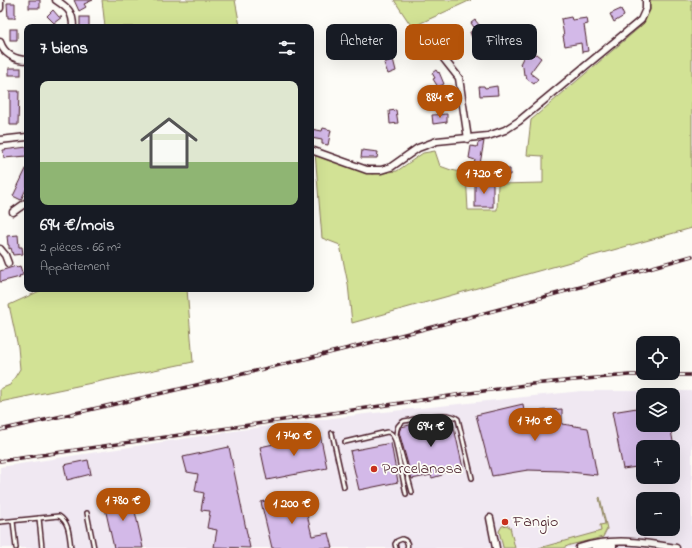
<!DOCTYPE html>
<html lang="fr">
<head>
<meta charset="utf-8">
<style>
  body { margin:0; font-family:"Indie Flower",sans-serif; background:#242831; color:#f1f3f6; height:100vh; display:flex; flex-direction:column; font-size:15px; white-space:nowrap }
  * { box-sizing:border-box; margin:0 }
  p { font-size:13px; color:#9ea1a6 }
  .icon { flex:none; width:22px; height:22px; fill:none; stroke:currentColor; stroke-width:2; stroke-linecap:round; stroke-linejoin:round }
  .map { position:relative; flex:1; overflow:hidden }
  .sheet { position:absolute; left:24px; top:24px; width:290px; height:268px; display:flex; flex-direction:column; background:#171b24; border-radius:8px; box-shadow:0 4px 16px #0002 }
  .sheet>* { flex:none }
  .guide { position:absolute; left:326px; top:24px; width:306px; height:36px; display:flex; gap:8px }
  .controls { position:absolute; left:636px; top:336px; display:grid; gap:8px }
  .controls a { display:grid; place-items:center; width:44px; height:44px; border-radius:8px; background:#171b24; box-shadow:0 4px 16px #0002; font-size:20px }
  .price { position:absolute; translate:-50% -34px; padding:0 9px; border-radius:14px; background:#b45309; color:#fff; font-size:13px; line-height:26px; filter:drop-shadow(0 1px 2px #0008) }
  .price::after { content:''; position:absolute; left:50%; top:24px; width:12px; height:9px; margin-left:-6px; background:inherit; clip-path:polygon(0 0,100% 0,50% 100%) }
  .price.current { background:#222; color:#fff }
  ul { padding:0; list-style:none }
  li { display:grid; align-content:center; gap:8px; height:212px; padding:0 16px }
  li span { display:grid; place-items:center; height:124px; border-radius:8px; color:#555 }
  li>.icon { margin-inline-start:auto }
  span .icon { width:72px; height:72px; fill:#fffc; stroke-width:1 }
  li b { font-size:17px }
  h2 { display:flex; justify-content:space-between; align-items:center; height:48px; padding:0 16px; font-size:17px }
  .pill { padding:0 14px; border-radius:8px; background:#171b24; box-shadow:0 4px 16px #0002; font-size:14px; line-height:36px }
  .pill.current { background:#b45309; color:#fff }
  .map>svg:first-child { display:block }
  .built { fill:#f0e8f2; fill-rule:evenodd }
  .green { fill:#d2e295; stroke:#8e8060 }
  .building { fill:#d3b9e8; stroke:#4a1f2b }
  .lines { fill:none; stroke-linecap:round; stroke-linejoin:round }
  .lane-casing { stroke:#4a1f2b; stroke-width:6 }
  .street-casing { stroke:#4a1f2b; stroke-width:9 }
  .lane { stroke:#fdfcf7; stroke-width:3 }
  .street { stroke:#fdfcf7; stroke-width:6 }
  .rail-casing { stroke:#4a1f2b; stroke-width:3.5 }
  .rail { stroke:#fdfcf7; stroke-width:2; stroke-dasharray:6; stroke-linecap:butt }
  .poi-dot { fill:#c8321e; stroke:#fdfcf7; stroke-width:1.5 }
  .labels { text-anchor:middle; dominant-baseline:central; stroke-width:3.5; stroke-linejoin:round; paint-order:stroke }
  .poi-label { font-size:16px; fill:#4a1f2b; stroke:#fdfcf7; text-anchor:start }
</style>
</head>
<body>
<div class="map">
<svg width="692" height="548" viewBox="0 0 692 548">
  <rect width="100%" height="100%" fill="#fdfcf7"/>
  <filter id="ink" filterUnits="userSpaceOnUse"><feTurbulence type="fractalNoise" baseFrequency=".025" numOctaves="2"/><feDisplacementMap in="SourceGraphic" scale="8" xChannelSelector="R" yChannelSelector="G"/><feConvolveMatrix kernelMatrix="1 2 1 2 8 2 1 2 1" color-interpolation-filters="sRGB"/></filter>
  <g filter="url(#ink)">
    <!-- built -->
    <path class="built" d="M581,391H692V548H0V467L240,430L365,414ZM643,395H673V425H643ZM643,447H673V477H643ZM643,499H673V529H643Z"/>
    <!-- green -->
    <g class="green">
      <path d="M102,0H235L240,26L105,27Z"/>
      <path d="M394,0H471L412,27Z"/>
      <path d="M649,0H692V228L352,323L348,284L340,245L322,238L315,152L372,174L397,171L423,153L435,151L440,166L451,170L466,173L468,210H497L498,184L543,183V156L527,155L531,120L640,27L650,10Z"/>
      <path d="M44,289H187L193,362L0,402V389L10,385L20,369L18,347L9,305Z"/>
      <path d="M600,497L607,529L603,537L570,545L563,548H539L601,531L600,525L605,524L599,498Z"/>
      <path d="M506,525L510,527L515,548H503V547L499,531L502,526Z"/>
    </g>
    <!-- building -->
    <g class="building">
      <rect x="29" y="0" width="11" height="8"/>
      <path d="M74,0H93L84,4L86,7L79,11Z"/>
      <path d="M7,3H15V18H8Z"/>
      <path d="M621,9L624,16L614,22L610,14Z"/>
      <path d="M53,10L59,17H62L54,23L47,16Z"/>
      <rect x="80" y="17" width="9" height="10"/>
      <path d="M571,17L572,20L587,18L588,24L584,25L588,51L582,52L581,43L565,46L563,36H564L561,19Z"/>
      <path d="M475,20L480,26L479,33L484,31L486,37L478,40V35L472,38L470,32L476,30L471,23Z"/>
      <rect x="10" y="29" width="7" height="11"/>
      <path d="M427,34L433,45L426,48L423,43L421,44L418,39Z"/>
      <path d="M536,54L541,58L530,73L538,79L534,84L527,79L526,75H524L523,67L520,64L524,56H528Z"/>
      <path d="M393,59L396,71L388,74L384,63Z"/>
      <rect x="9" y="68" width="12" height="7"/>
      <path d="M436,70L438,73L439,72L444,84L438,87L433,79L435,78L432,73Z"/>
      <path d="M479,86H484L485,88L497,86L498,95L480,96Z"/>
      <path d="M10,91H19L18,125H10Z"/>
      <path d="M396,110L398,123L390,124L389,111Z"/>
      <path d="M447,114V122L433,124L432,115Z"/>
      <path d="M323,128L331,130L328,145L322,144V140L311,138V129L322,131Z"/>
      <path d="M484,141L480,164H474L475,160L469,158L471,146L477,147L478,143Z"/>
      <path d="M27,147V156L4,158L3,150Z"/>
      <path d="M362,150L378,152L377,158H361Z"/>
      <path d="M27,167V187L21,200L13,196Z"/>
      <path d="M493,169H510V175H492Z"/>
      <rect x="475" y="183" width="18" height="24"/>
      <path d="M18,235L19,247H22L23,254L13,255L11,248L9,249V245H8L7,236Z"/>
      <path d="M16,266L17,267L20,266L23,275L19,276L20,277L0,282V271Z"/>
      <path d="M523,404L524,412L562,409V424L588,428L597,475L562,471L528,470L492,476L476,415Z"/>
      <path d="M643,407V425H670L674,447H643V466L623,469L612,412Z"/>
      <path d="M441,418L452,419L463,468L442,473V475L432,478L431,475L412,479L399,432L401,427Z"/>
      <path d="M320,434L327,468L267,480L260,447Z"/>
      <path d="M391,443L398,482L359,490L350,451Z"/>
      <path d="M229,447L250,548L214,547L217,530L207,528L210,511L201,510L204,493L195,491L198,474L187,472L183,457Z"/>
      <path d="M88,460L91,474L67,480L64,465Z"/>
      <path d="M131,493L143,548H114L103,499Z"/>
      <path d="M302,493L312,536L329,533L333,548H272L261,502Z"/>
    </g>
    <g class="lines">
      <!-- lane casing -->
      <g class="lane-casing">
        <g id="lane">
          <path d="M332,433L344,487"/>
          <path d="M345,442L387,432C392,432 393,436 395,440L406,494"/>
          <path d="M412,492L396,434C397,427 398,424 404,421C417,419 448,410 458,419L472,478"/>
          <path d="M87,513L94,548"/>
          <path d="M39,518L42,548"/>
          <path d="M13,521L16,548"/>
          <path d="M0,522L59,516C70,523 69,536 71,548"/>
          <path d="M396,548L395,544L397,541L402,539C406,540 409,543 407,548"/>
        </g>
      </g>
      <!-- street casing -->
      <g class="street-casing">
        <g id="street">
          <path d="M56,0C68,8 73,12 73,27"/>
          <path d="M0,8V0"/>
          <path d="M0,42C4,54 15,60 27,60"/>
          <path d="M444,59L459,78L468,139"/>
          <path d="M0,140L27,137"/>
          <path d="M311,150L367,170H381L391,167L418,148L437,141L488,136L505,130L519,121L641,20L646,9V0"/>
          <path d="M13,212L27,202"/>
          <path d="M0,249L5,255L8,263"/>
          <path d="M490,518L496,548"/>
          <path d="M579,548C611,537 644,542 676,548"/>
          <path d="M595,548L613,546"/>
        </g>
      </g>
      <!-- lane -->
      <use href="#lane" class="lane"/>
      <!-- street -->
      <use href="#street" class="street"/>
      <!-- rail casing -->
      <g class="rail-casing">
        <g id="rail">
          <path d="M0,430C117,404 233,377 349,348C464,320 578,288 692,256"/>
          <path d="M0,461L532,384L629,375H692"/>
        </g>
      </g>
      <!-- rail -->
      <use href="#rail" class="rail"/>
    </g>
  </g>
  <!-- markers -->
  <g class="poi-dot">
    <circle cx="374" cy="469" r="4"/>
    <circle cx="505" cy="522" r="4"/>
  </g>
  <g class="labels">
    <!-- poi labels -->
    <g class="poi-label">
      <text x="382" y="469">Porcelanosa</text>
      <text x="513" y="522">Fangio</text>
    </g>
  </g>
</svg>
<div class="controls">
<a><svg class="icon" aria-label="locate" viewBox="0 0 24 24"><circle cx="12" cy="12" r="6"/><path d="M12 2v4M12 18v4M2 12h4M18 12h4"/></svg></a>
<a><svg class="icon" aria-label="layers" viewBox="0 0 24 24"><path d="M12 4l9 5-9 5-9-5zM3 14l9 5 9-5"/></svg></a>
<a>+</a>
<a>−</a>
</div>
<b class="price" style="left:440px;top:119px">884 €</b>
<b class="price" style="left:484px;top:195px">1 720 €</b>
<b class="price" style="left:535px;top:442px">1 710 €</b>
<b class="price current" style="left:431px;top:448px">694 €</b>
<b class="price" style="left:294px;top:457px">1 740 €</b>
<b class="price" style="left:123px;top:522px">1 780 €</b>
<b class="price" style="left:292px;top:525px">1 200 €</b>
<div class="guide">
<a class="pill">Acheter</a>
<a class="pill current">Louer</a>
<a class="pill">Filtres</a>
</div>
<section class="sheet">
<h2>7 biens<svg class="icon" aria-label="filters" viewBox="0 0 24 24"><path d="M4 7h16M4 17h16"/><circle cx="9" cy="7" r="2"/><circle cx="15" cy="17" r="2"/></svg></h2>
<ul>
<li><span style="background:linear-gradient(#dfe7d0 65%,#8fb573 0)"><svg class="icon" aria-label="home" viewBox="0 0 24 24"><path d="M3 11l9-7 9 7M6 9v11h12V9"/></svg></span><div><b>694 €/mois</b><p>2 pièces · 66 m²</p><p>Appartement</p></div></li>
</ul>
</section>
</div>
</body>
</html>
